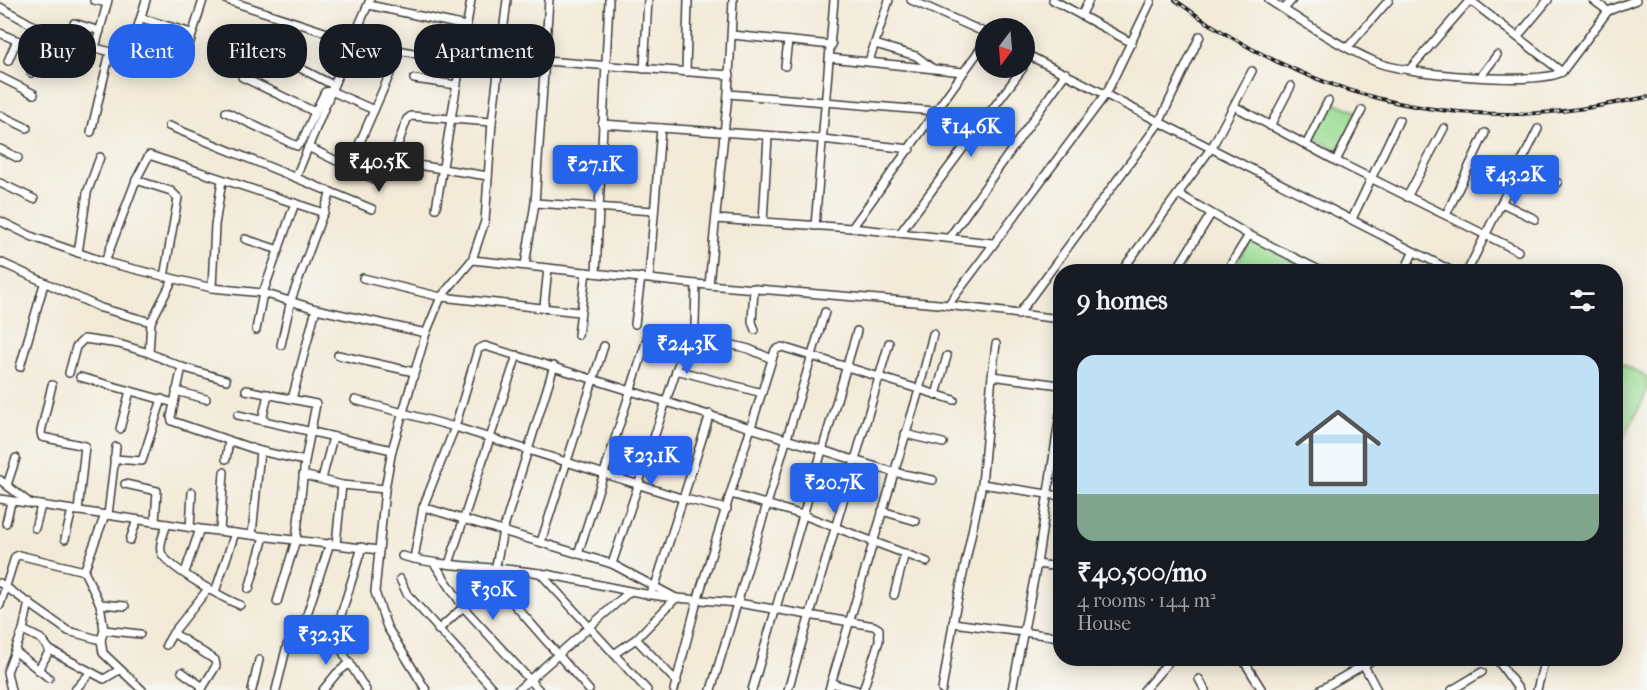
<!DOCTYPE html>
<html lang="en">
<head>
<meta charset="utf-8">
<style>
  body { margin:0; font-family:"IM FELL French Canon",serif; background:#20242c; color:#f1f3f6; height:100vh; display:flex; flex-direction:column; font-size:22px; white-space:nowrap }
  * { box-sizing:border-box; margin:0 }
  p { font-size:20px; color:#9ea1a6 }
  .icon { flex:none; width:33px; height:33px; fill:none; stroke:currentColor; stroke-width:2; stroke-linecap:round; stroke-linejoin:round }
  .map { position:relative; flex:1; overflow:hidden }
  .drawer { position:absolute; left:1053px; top:264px; width:570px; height:402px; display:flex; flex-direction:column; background:#171b24; border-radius:24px; box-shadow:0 3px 15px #0003 }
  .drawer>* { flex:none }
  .top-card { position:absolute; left:18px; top:24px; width:570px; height:54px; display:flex; gap:12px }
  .needle { width:39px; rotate:196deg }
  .controls { position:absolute; left:975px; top:18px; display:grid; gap:12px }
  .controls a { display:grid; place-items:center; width:60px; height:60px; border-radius:50%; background:#171b24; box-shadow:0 3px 15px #0003; font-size:30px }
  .price { position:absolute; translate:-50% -51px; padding:0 14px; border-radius:6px; background:#2563eb; color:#fff; font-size:20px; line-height:39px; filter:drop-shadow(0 2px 3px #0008) }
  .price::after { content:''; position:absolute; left:50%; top:36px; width:18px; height:14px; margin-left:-9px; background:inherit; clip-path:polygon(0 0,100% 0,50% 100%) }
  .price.current { background:#222; color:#fff }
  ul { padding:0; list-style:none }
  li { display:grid; align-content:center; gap:12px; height:318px; padding:0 24px }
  li span { display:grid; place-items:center; height:186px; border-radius:18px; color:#555 }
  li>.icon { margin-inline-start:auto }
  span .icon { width:108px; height:108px; fill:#fffc; stroke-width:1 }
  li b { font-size:26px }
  h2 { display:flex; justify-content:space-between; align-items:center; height:72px; padding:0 24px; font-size:26px }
  .chip { padding:0 21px; border-radius:24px; background:#171b24; box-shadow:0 3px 15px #0003; font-size:21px; line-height:54px }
  .chip.current { background:#2563eb; color:#fff }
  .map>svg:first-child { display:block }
  .green { fill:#9cde95; stroke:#5c7d58; stroke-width:1.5 }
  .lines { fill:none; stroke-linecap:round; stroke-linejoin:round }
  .minor-casing { stroke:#3c3b38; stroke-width:10 }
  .minor { stroke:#fff; stroke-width:7 }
  .rail-casing { stroke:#1c1c1c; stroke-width:4 }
  .rail { stroke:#f6f6f2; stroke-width:1.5; stroke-dasharray:4.5; stroke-linecap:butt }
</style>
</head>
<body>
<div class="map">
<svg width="1647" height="690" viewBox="0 0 1647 690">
  <rect width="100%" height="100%" fill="#f6f6f2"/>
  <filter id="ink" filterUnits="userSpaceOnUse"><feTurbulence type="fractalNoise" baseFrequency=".0167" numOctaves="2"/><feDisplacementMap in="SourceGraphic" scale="12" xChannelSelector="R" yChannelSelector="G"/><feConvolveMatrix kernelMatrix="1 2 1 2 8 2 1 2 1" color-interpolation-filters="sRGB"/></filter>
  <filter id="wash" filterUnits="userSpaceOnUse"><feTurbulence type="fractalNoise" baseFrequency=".008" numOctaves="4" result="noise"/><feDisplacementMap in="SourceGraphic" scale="24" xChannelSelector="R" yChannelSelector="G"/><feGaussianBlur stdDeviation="1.35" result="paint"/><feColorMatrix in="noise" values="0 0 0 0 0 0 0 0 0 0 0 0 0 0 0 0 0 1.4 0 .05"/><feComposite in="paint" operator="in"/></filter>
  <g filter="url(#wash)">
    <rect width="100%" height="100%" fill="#f2ead7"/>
    <!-- green -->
    <g class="green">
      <path d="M1331,101L1357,112L1338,150L1314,138Z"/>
      <path d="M1253,235L1325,272H1232Z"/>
      <path d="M1616,361L1647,377V392L1616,454Z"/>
    </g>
  </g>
  <g filter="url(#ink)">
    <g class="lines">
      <!-- minor casing -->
      <g class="minor-casing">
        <g id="minor">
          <path d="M94,0L107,3"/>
          <path d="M108,0L95,48L129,56L146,0"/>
          <path d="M227,0L352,41L296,177"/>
          <path d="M370,0L352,41L459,62L499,65"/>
          <path d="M911,0L986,33"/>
          <path d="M1053,0L1132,43"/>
          <path d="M1269,0C1303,22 1339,46 1376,62C1403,74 1538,86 1562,72L1608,11"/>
          <path d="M1470,0L1562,72"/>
          <path d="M1593,0L1608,11L1636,0"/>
          <path d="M369,5L466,26"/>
          <path d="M0,7L36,27"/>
          <path d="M1284,9L1292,0"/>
          <path d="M1082,14L1089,0"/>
          <path d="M141,18L192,33"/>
          <path d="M74,23L100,31"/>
          <path d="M0,33L51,56"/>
          <path d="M732,35L832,45"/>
          <path d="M1518,36L1548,0"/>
          <path d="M253,44L333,85"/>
          <path d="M875,44L916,56L932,68"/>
          <path d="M1348,47L1389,0"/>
          <path d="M1024,53L1454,272"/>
          <path d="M129,56L156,62"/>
          <path d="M830,58L963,72"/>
          <path d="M8,61L17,40"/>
          <path d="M545,61L730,75"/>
          <path d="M869,61L889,0"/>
          <path d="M168,64L179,66L184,61L203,0"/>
          <path d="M785,66L788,41"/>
          <path d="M644,69L648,0"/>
          <path d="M1410,69L1470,0"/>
          <path d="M686,72L688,0"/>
          <path d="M31,73L39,50"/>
          <path d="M1481,76L1497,55"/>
          <path d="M0,77L34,94"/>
          <path d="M242,77L315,112L325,92L331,91L374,110"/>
          <path d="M414,79L457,85"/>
          <path d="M728,94L935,111"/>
          <path d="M1234,106L1336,161L1518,251"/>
          <path d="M226,112L297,146L302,141L315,112"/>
          <path d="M0,115L27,128"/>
          <path d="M602,124L822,139L910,149"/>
          <path d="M169,126L372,209"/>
          <path d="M1270,126L1291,86"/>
          <path d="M91,132L110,52"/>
          <path d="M1306,145L1328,101"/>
          <path d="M308,147L378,181L387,175L407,119L411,116L492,122"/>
          <path d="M0,149L18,158"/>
          <path d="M391,161L488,176"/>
          <path d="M1336,161L1362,110"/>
          <path d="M1520,165L1558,183"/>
          <path d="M349,167L400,51"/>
          <path d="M136,180L171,191L178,198L164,277"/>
          <path d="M0,183L34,199"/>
          <path d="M1178,194L1249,235L1323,272"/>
          <path d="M1407,197L1444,128"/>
          <path d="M535,203L654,211"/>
          <path d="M1502,203L1535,219"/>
          <path d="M436,208L471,0"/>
          <path d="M1446,215L1485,133"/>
          <path d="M716,219L852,228L992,243"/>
          <path d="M1352,219L1399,120"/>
          <path d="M0,221L33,237L105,262L212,288L263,293L316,309L426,333"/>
          <path d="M763,222L768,136"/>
          <path d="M815,226L834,0"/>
          <path d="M852,228L986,41"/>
          <path d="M900,233L1023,68"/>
          <path d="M949,238L1066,73"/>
          <path d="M245,239L279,250"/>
          <path d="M78,253L87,193L100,157"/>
          <path d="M472,260L696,284L939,304L1060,319"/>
          <path d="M0,262L101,308L151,322L173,279"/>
          <path d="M105,262L136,180L149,155L324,213"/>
          <path d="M525,265L535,203L549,0"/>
          <path d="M1124,268L1149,272"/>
          <path d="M1121,272L1212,147L1252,71"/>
          <path d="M1175,272L1211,214"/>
          <path d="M1226,272L1249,235"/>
          <path d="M1404,272L1413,253"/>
          <path d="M1467,272L1538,129"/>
          <path d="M596,273L609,0"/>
          <path d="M363,278L441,297L579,312"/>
          <path d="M649,278L661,128"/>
          <path d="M709,285L728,94L733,0"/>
          <path d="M212,288L215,225L222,181"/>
          <path d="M754,288L752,322L755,330"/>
          <path d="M948,305L1106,94L1151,1"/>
          <path d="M544,306L548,268"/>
          <path d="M1018,315L1159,123L1200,36"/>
          <path d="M151,322L149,353L182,367L171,417L172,421L260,451L305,461"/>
          <path d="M635,324L641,277"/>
          <path d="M695,324L696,284"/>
          <path d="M256,330L263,293L295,203"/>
          <path d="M578,335L586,272"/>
          <path d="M709,339L749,349L772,359"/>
          <path d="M281,345L291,300L331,192"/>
          <path d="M338,355L414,372"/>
          <path d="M554,366L503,531L493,580L589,690"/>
          <path d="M20,367L44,284"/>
          <path d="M182,367L226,380"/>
          <path d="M676,370L762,393"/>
          <path d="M69,373L76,347L84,339L119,344L149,353"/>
          <path d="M992,376L996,344"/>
          <path d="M80,377L174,403"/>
          <path d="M52,385L41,432L42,437L85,446L78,511"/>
          <path d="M246,390L316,404L305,461L296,540L277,602"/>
          <path d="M176,391L206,399"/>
          <path d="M936,395L947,356"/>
          <path d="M292,399L316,309"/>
          <path d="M355,400L455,427L681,498L727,509"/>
          <path d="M238,415L392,450"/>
          <path d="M262,421L268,394"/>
          <path d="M120,429L130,391"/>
          <path d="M905,434L943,443"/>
          <path d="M114,459L142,461L162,399"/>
          <path d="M226,459L229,441"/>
          <path d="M303,475L342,485L385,489"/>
          <path d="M322,479L333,437"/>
          <path d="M0,480L31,504"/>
          <path d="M125,484L157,491L155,522"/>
          <path d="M982,484L1060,496"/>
          <path d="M7,485L16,458"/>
          <path d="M731,494L803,515L927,562"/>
          <path d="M0,499L200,529L379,550"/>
          <path d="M423,507L612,564L676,598L738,603L874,626L879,629V641L863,690"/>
          <path d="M882,511L916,521"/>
          <path d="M108,515L116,447"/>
          <path d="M6,523L11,502"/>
          <path d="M167,524C164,533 159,543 161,552C165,566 225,599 240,605"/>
          <path d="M35,528L41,506"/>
          <path d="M190,528L192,492"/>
          <path d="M220,531L224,472"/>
          <path d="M252,535L260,451"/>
          <path d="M65,539L72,510"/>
          <path d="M130,540L137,520"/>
          <path d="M541,542L604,346"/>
          <path d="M336,544L342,485"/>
          <path d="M362,547L334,638L366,690"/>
          <path d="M578,554L649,333"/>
          <path d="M402,556C447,568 494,566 539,573C584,580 628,593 674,598"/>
          <path d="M414,559L423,507L455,427L478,349L485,346L893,472L933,480"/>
          <path d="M434,563L464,608L539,690"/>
          <path d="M449,564L517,355"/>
          <path d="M612,564L686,341"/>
          <path d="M1037,564L1060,567"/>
          <path d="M84,571L100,604L104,630L101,640L103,653L142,690"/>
          <path d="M185,572L200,529"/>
          <path d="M540,573L647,690"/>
          <path d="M400,579L407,594L494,690"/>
          <path d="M0,583L68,631L101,640"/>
          <path d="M249,589L264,537"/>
          <path d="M215,592L235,533"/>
          <path d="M648,595L655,586L710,414"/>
          <path d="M894,595L905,553"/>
          <path d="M100,604L125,606"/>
          <path d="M0,605L15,557L19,555L84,571L105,515"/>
          <path d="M953,623L1060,637"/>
          <path d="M303,627L330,543"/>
          <path d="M23,630L41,639L50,650L104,679L119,670"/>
          <path d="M104,630L140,634"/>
          <path d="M438,630L493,580"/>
          <path d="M173,633L208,589"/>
          <path d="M636,639L677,682"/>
          <path d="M166,645L173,633L215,660L216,666L201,690"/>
          <path d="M16,652L49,678"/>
          <path d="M614,654L636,639L676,598"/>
          <path d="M1242,658L1262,690"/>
          <path d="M1360,658L1377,690"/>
          <path d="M1496,658L1519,690"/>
          <path d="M38,670L50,650"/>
          <path d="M182,672L203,687"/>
          <path d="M1199,679L1205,690"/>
          <path d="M831,683L856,690"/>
          <path d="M11,690L7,672L23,630L29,602"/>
          <path d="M75,690L90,673"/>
          <path d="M252,690L259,660"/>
          <path d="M276,690L287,645"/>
          <path d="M323,690L337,673L350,663"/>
          <path d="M426,690L387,627L375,592L385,489L392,450L426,333L441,297L472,260L485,221L492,122L507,0"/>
          <path d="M518,690L628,593"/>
          <path d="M674,690L697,601L775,350L782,347L954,400"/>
          <path d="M711,690L825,312"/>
          <path d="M752,690L857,331"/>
          <path d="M788,690L889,343"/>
          <path d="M829,690L919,390L933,334"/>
          <path d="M942,690L955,612L982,484L992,376L1060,385"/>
          <path d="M1012,690L1037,564L1060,414"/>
          <path d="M1144,690L1172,658"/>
          <path d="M1320,690L1376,658"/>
          <path d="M1452,690L1482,672"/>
          <path d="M1537,690L1545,658"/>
        </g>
      </g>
      <!-- minor -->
      <use href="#minor" class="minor"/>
      <!-- rail casing -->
      <g class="rail-casing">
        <path id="rail" d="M1175,0C1274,73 1387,115 1511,114C1557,114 1602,106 1647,97"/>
      </g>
      <!-- rail -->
      <use href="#rail" class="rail"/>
    </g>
  </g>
</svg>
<div class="controls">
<a><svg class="needle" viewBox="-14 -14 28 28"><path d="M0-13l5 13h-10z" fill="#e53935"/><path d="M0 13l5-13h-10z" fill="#9ea1a6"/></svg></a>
</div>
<b class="price" style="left:971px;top:158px">₹14.6K</b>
<b class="price current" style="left:379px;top:193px">₹40.5K</b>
<b class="price" style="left:595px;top:196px">₹27.1K</b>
<b class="price" style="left:1515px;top:206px">₹43.2K</b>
<b class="price" style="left:687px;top:375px">₹24.3K</b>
<b class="price" style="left:651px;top:487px">₹23.1K</b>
<b class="price" style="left:834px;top:514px">₹20.7K</b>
<b class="price" style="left:493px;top:621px">₹30K</b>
<b class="price" style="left:326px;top:666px">₹32.3K</b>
<div class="top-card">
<a class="chip">Buy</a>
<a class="chip current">Rent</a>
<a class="chip">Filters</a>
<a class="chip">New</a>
<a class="chip">Apartment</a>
</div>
<section class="drawer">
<h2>9 homes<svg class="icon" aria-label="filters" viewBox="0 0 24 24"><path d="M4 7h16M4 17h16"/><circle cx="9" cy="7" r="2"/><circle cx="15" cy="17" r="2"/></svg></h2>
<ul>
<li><span style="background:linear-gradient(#bfe0f5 75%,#7fa58c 0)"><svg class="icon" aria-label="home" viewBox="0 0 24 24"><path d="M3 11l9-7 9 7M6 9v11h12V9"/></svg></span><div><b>₹40,500/mo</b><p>4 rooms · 144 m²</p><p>House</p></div></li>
</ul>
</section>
</div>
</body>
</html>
